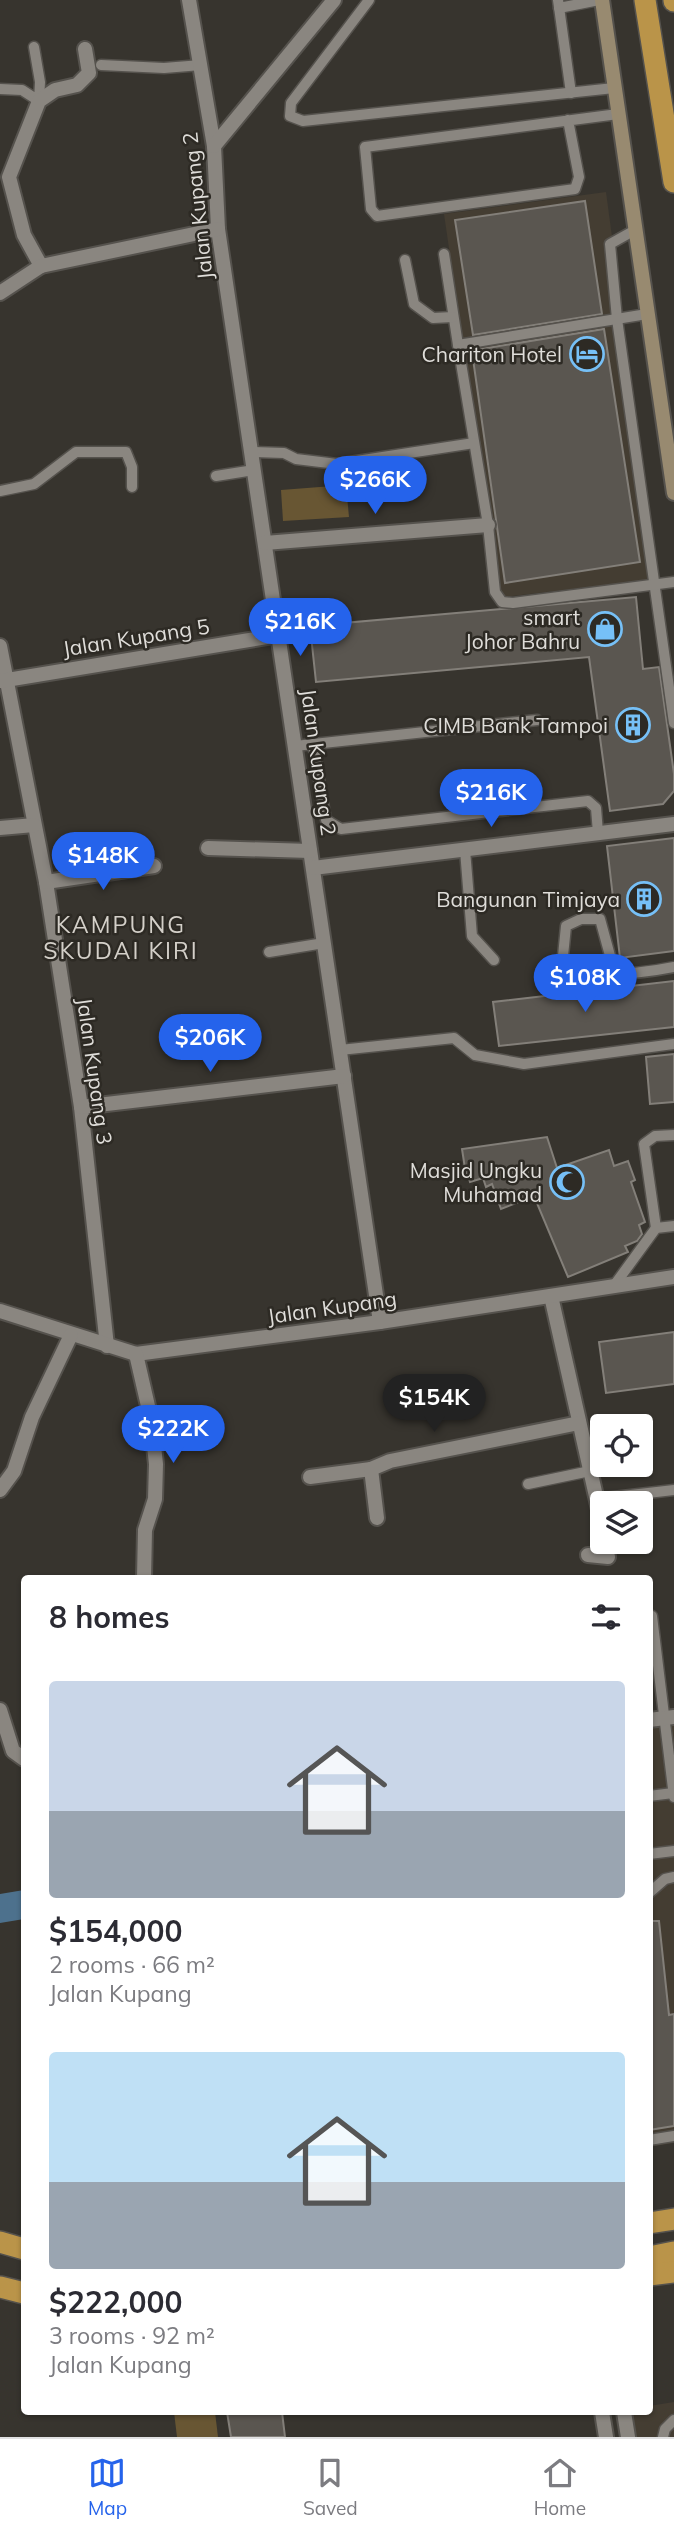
<!DOCTYPE html>
<html lang="en">
<head>
<meta charset="utf-8">
<style>
  body { margin:0; font-family:Mulish,sans-serif; background:#f2f2f3; color:#2b2b33; height:100vh; display:flex; flex-direction:column; font-size:26px; white-space:nowrap }
  * { box-sizing:border-box; margin:0 }
  p { font-size:23px; color:#7c7c81 }
  .icon { flex:none; width:38px; height:38px; fill:none; stroke:currentColor; stroke-width:2; stroke-linecap:round; stroke-linejoin:round }
  .map { position:relative; flex:1; overflow:hidden }
  .sheet { position:absolute; left:21px; top:1575px; width:632px; height:840px; display:flex; flex-direction:column; background:#fff; border-radius:7px; box-shadow:0 2px 5px #0004 }
  .sheet>* { flex:none }
  .buttons { position:absolute; left:590px; top:1414px; display:grid; gap:14px }
  .buttons a { display:grid; place-items:center; width:63px; height:63px; border-radius:7px; background:#fff; box-shadow:0 2px 5px #0004; font-size:35px }
  .price { position:absolute; translate:-50% -60px; padding:0 16px; border-radius:24px; background:#2563eb; color:#fff; font-size:23px; line-height:46px; filter:drop-shadow(0 2px 4px #0008) }
  .price::after { content:''; position:absolute; left:50%; top:42px; width:21px; height:16px; margin-left:-10px; background:inherit; clip-path:polygon(0 0,100% 0,50% 100%) }
  .price.on { background:#222; color:#fff }
  ul { padding:0; list-style:none }
  li { display:grid; align-content:center; gap:14px; height:371px; padding:0 28px }
  li span { display:grid; place-items:center; height:217px; border-radius:7px; color:#555 }
  li>.icon { margin-inline-start:auto }
  span .icon { width:126px; height:126px; fill:#fffc; stroke-width:1 }
  li b { font-size:30px }
  h2 { display:flex; justify-content:space-between; align-items:center; height:84px; padding:0 28px; font-size:30px }
  .tab-bar { display:flex; justify-content:space-around; align-items:center; height:98px; border-top:2px solid #e1e1e2; background:#fff; font-size:19px; color:#7c7c81 }
  .tab-bar a { display:grid; justify-items:center; gap:4px }
  .tab-bar .on { color:#2563eb }
  .map>svg:first-child { display:block }
  .built { fill:#443d32 }
  .green { fill:#685633 }
  .water { fill:#4d718d }
  .building { fill:#5a5650; stroke:#837f79; stroke-width:2 }
  .lines { fill:none; stroke-linecap:round; stroke-linejoin:round }
  .lane-casing { stroke:#55524d; stroke-width:13 }
  .street-casing { stroke:#55524d; stroke-width:18 }
  .secondary-casing { stroke:#55524d; stroke-width:18 }
  .highway-casing { stroke:#55524d; stroke-width:24 }
  .lane { stroke:#8a8680; stroke-width:10 }
  .street { stroke:#8a8680; stroke-width:14 }
  .secondary { stroke:#988a70; stroke-width:14 }
  .highway { stroke:#ba9449; stroke-width:21 }
  .labels { text-anchor:middle; dominant-baseline:central; stroke-width:5; stroke-linejoin:round; paint-order:stroke }
  .street-label { font-size:21px; fill:#dfddd9; stroke:#2d2a24 }
  .poi-label { font-size:21px; fill:#dfddd9; stroke:#2d2a24; text-anchor:end }
  .neighbourhood-label { font-size:23px; letter-spacing:2px; fill:#d4d0c9; stroke:#2d2a24 }
</style>
</head>
<body>
<div class="map">
<svg width="674" height="2437" viewBox="0 0 674 2437">
  <rect width="100%" height="100%" fill="#37342e"/>
  <!-- built -->
  <g class="built">
    <path d="M606,192L658,579L504,597L499,591L444,214Z"/>
    <path d="M674,1721V2143L649,2147V1725Z"/>
    <path d="M674,2402V2437H636L632,2412H649V2406Z"/>
  </g>
  <!-- green -->
  <g class="green">
    <path d="M346,485L349,517L283,521L281,490Z"/>
    <path d="M174,2412H215L218,2437H177Z"/>
  </g>
  <!-- water -->
  <path class="water" d="M24,1890V1919L0,1923V1894Z"/>
  <!-- building -->
  <g class="building">
    <path d="M585,201L602,314L473,335L455,220Z"/>
    <path d="M604,329L640,562L505,583L473,359L476,358L475,350Z"/>
    <path d="M636,597L643,669L659,667L674,774V791L663,804L610,811L589,657L316,682L310,626Z"/>
    <path d="M674,838V951L620,958L607,846Z"/>
    <path d="M674,981V1027L499,1046L493,1002Z"/>
    <path d="M674,1054V1102L650,1104L646,1057Z"/>
    <path d="M547,1137L557,1168L609,1150L614,1166L628,1161L635,1180L631,1182L645,1222L639,1225L642,1234L637,1241L625,1246L628,1252L568,1277L534,1196L501,1209L492,1184L486,1187L483,1178L470,1182L468,1175H466L462,1149Z"/>
    <path d="M674,1332V1384L606,1393L599,1342Z"/>
    <path d="M649,1921H659L669,2015L674,2014V2126L649,2130Z"/>
    <path d="M227,2412H282L285,2437H231Z"/>
  </g>
  <g class="lines">
    <!-- lane casing -->
    <g class="lane-casing">
      <g id="lane">
        <path d="M369,0L291,103L290,116L303,121L614,88"/>
        <path d="M558,0L571,93"/>
        <path d="M559,8L599,0"/>
        <path d="M101,65L164,68L201,65"/>
        <path d="M0,89L22,90L39,101L40,82L34,47"/>
        <path d="M568,120L579,177L575,189L377,216L371,209L365,147L618,114"/>
        <path d="M635,230L610,244L617,319L674,723"/>
        <path d="M444,254L458,345"/>
        <path d="M405,260L414,304L433,318L453,317"/>
        <path d="M647,314L458,345L488,525L495,592L502,602L513,603L674,582"/>
        <path d="M251,452L284,453L296,459L337,464L474,443"/>
        <path d="M216,476L254,470"/>
        <path d="M0,491L34,484L76,452H126L132,467V487"/>
        <path d="M313,744L326,820L341,829L588,801L596,808L598,833"/>
        <path d="M295,746L537,720"/>
        <path d="M465,850L472,936L494,960"/>
        <path d="M269,952L324,943"/>
        <path d="M615,974L600,919H581L566,926L563,956L569,974C603,976 640,974 674,967"/>
        <path d="M340,1050L454,1038L475,1055L524,1064L674,1044"/>
        <path d="M656,1228L644,1144L655,1136L674,1135"/>
        <path d="M613,1287L656,1228L674,1226"/>
        <path d="M528,1484L590,1471"/>
        <path d="M596,1499L674,1490"/>
        <path d="M652,1616L674,1797"/>
        <path d="M649,1796L673,1793"/>
        <path d="M649,1854L674,1851"/>
        <path d="M649,1893L665,1879L674,1877"/>
        <path d="M649,2140L674,2136"/>
        <path d="M663,2437L665,2429L674,2420"/>
      </g>
    </g>
    <!-- street casing -->
    <g class="street-casing">
      <g id="street">
        <path d="M189,0L214,146L218,229L380,1322"/>
        <path d="M214,146L334,0"/>
        <path d="M41,266L24,235L9,177L39,101L55,90L77,85L89,73L85,49"/>
        <path d="M0,293L41,266L218,229"/>
        <path d="M265,543L488,525"/>
        <path d="M0,646L46,882L81,1107L107,1346"/>
        <path d="M0,681L279,635"/>
        <path d="M0,828L34,825"/>
        <path d="M208,848L310,851"/>
        <path d="M313,868L674,824"/>
        <path d="M46,882L154,866"/>
        <path d="M81,1107L344,1076"/>
        <path d="M551,1296L602,1523"/>
        <path d="M0,1311L136,1354L380,1322L674,1277"/>
        <path d="M136,1354L151,1419L156,1464L155,1499L145,1530L144,1578"/>
        <path d="M310,1477L371,1469"/>
        <path d="M0,1490L14,1471L32,1417L71,1335"/>
        <path d="M377,1518L371,1469L390,1461L579,1423"/>
        <path d="M588,1555L608,1557L605,1542"/>
        <path d="M0,1710L13,1751L24,1759"/>
        <path d="M649,1720L674,1717"/>
        <path d="M602,2412L606,2437"/>
        <path d="M624,2412L628,2437"/>
      </g>
    </g>
    <!-- secondary casing -->
    <g class="secondary-casing">
      <path id="secondary" d="M602,0L674,493"/>
    </g>
    <!-- highway casing -->
    <g class="highway-casing">
      <g id="highway">
        <path d="M645,0L674,182"/>
        <path d="M674,0V1"/>
        <path d="M649,2223L674,2219"/>
        <path d="M0,2242L24,2249"/>
        <path d="M649,2257L674,2252"/>
        <path d="M649,2275L674,2272"/>
        <path d="M0,2287L24,2293"/>
      </g>
    </g>
    <!-- lane -->
    <use href="#lane" class="lane"/>
    <!-- street -->
    <use href="#street" class="street"/>
    <!-- secondary -->
    <use href="#secondary" class="secondary"/>
    <!-- highway -->
    <use href="#highway" class="highway"/>
  </g>
  <!-- icons -->
  <defs>
    <g id="hotel-ring" transform="scale(1.75)"><circle r="9.5" fill="#2d2a24" stroke="#76c0f7" stroke-width="1.5"/><path d="M-6-4.5h1.5V1H6V5H4.5V3h-9V5H-6ZM-4 0a1.8 1.8 0 1 1 3.6 0ZM.5 0V-2.5h3Q6-2.5 6 0Z" fill="#76c0f7"/></g>
    <g id="shop-ring" transform="scale(1.75)"><circle r="9.5" fill="#2d2a24" stroke="#76c0f7" stroke-width="1.5"/><path d="M-5-2.5h2.3a2.7 3.5 0 0 1 5.4 0H5L5.5 6h-11ZM-1.5-2.5h3a1.5 2.3 0 0 0-3 0Z" fill="#76c0f7"/></g>
    <g id="building-ring" transform="scale(1.75)"><circle r="9.5" fill="#2d2a24" stroke="#76c0f7" stroke-width="1.5"/><path d="M-4-6H4V6H1V3H-1V6H-4ZM-2.5-4.3h1.7v1.8h-1.7ZM.8-4.3h1.7v1.8H.8ZM-2.5-1h1.7V.8h-1.7ZM.8-1h1.7V.8H.8Z" fill="#76c0f7"/></g>
    <g id="mosque-ring" transform="scale(1.75)"><circle r="9.5" fill="#2d2a24" stroke="#76c0f7" stroke-width="1.5"/><path d="M3.5-4.9A6 6 0 1 0 3.5 4.9A5 5 0 1 1 3.5-4.9Z" fill="#76c0f7"/></g>
  </defs>
  <g fill-rule="evenodd">
    <use href="#hotel-ring" x="587" y="354"/>
    <use href="#shop-ring" x="605" y="629"/>
    <use href="#building-ring" x="633" y="725"/>
    <use href="#building-ring" x="644" y="899"/>
    <use href="#mosque-ring" x="567" y="1182"/>
  </g>
  <g class="labels">
    <!-- street labels -->
    <g class="street-label">
      <text transform="translate(197 206) rotate(-96)">Jalan Kupang 2</text>
      <text transform="translate(136 637) rotate(-9)">Jalan Kupang 5</text>
      <text transform="translate(319 762) rotate(82)">Jalan Kupang 2</text>
      <text transform="translate(95 1071) rotate(82)">Jalan Kupang 3</text>
      <text transform="translate(332 1307) rotate(-8)">Jalan Kupang</text>
    </g>
    <!-- poi labels -->
    <g class="poi-label">
      <text x="562" y="354">Chariton Hotel</text>
      <text x="580" y="617">smart<tspan x="580" dy="24">Johor Bahru</tspan></text>
      <text x="608" y="725">CIMB Bank Tampoi</text>
      <text x="620" y="899">Bangunan Timjaya</text>
      <text x="542" y="1170">Masjid Ungku<tspan x="542" dy="24">Muhamad</tspan></text>
    </g>
    <!-- neighbourhood labels -->
    <g class="neighbourhood-label">
      <text x="121" y="924">KAMPUNG<tspan x="121" dy="26">SKUDAI KIRI</tspan></text>
    </g>
  </g>
</svg>
<div class="buttons">
<a><svg class="icon" aria-label="locate" viewBox="0 0 24 24"><circle cx="12" cy="12" r="6"/><path d="M12 2v4M12 18v4M2 12h4M18 12h4"/></svg></a>
<a><svg class="icon" aria-label="layers" viewBox="0 0 24 24"><path d="M12 4l9 5-9 5-9-5zM3 14l9 5 9-5"/></svg></a>
</div>
<b class="price" style="left:375px;top:516px">$266K</b>
<b class="price" style="left:300px;top:658px">$216K</b>
<b class="price" style="left:491px;top:829px">$216K</b>
<b class="price" style="left:103px;top:892px">$148K</b>
<b class="price" style="left:585px;top:1014px">$108K</b>
<b class="price" style="left:210px;top:1074px">$206K</b>
<b class="price on" style="left:434px;top:1434px">$154K</b>
<b class="price" style="left:173px;top:1465px">$222K</b>
<section class="sheet">
<h2>8 homes<svg class="icon" aria-label="filters" viewBox="0 0 24 24"><path d="M4 7h16M4 17h16"/><circle cx="9" cy="7" r="2"/><circle cx="15" cy="17" r="2"/></svg></h2>
<ul>
<li><span style="background:linear-gradient(#c9d6e8 60%,#9aa5b1 0)"><svg class="icon" aria-label="home" viewBox="0 0 24 24"><path d="M3 11l9-7 9 7M6 9v11h12V9"/></svg></span><div><b>$154,000</b><p>2 rooms · 66 m²</p><p>Jalan Kupang</p></div></li>
<li><span style="background:linear-gradient(#bfe0f5 60%,#9aa5b1 0)"><svg class="icon" aria-label="home" viewBox="0 0 24 24"><path d="M3 11l9-7 9 7M6 9v11h12V9"/></svg></span><div><b>$222,000</b><p>3 rooms · 92 m²</p><p>Jalan Kupang</p></div></li>
</ul>
</section>
</div>
<nav class="tab-bar">
<a class="on"><svg class="icon" aria-label="map" viewBox="0 0 24 24"><path d="M3 6l6-2 6 2 6-2v14l-6 2-6-2-6 2zM9 4v14M15 6v14"/></svg>Map</a>
<a><svg class="icon" aria-label="saved" viewBox="0 0 24 24"><path d="M7 4h10v16l-5-4-5 4z"/></svg>Saved</a>
<a><svg class="icon" aria-label="home" viewBox="0 0 24 24"><path d="M3 11l9-7 9 7M6 9v11h12V9"/></svg>Home</a>
</nav>
</body>
</html>
